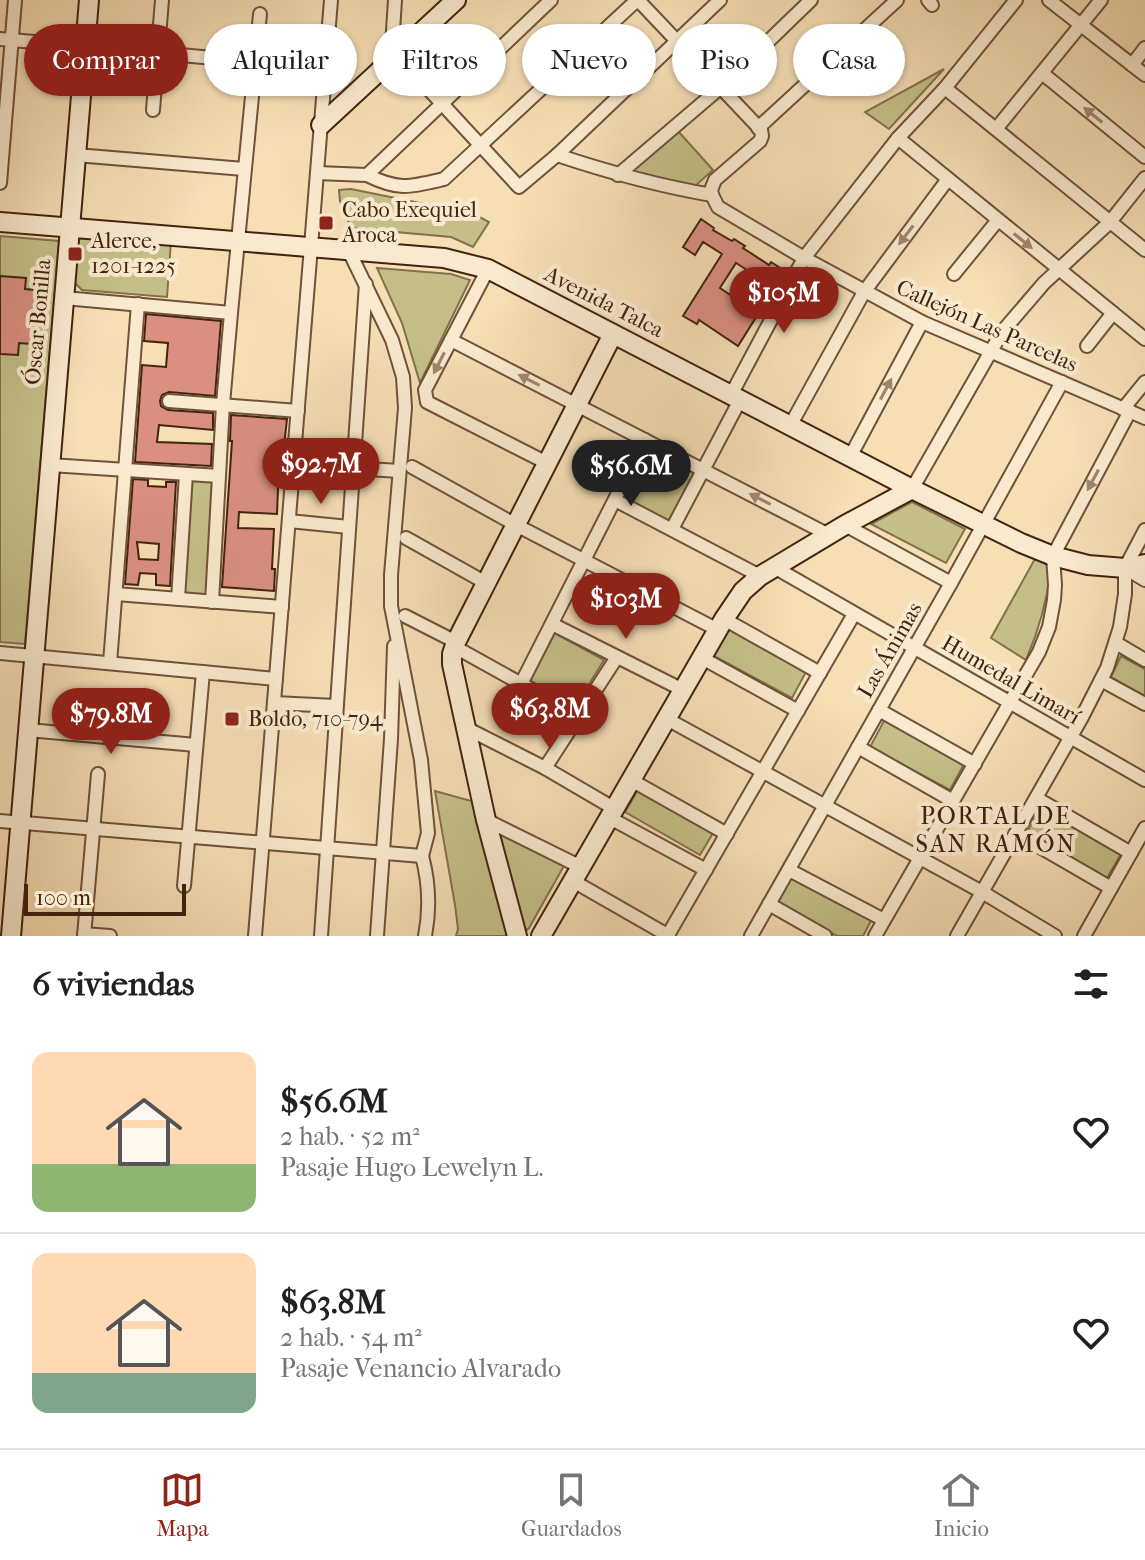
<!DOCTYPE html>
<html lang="es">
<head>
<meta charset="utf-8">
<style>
  body { margin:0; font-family:"IM FELL French Canon",serif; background:#f2f2f2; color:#202124; height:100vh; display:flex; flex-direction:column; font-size:30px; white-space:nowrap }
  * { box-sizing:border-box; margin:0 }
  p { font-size:26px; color:#757577 }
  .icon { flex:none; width:44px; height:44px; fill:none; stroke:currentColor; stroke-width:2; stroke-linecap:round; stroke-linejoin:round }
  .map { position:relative; height:936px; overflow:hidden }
  .drawer { display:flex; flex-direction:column; background:#fff; flex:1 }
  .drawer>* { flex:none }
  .banner { position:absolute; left:24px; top:24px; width:1098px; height:72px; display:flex; gap:16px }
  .scale { position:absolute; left:24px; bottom:20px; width:162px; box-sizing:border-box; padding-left:8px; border:4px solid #42230e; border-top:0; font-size:22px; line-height:28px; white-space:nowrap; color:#42230e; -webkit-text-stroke:6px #f9eacf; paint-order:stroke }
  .price { position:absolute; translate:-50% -68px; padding:0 18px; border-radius:28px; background:#8f2418; color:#fff; font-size:26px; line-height:52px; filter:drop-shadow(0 2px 4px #0008) }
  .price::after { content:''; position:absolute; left:50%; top:48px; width:24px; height:18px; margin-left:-12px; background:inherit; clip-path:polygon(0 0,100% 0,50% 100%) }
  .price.selected { background:#222; color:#fff }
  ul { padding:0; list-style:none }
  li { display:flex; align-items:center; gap:24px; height:200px; padding:0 32px }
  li+li { border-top:2px solid #e0e0e0 }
  li span { display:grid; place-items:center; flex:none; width:224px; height:160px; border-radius:16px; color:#555 }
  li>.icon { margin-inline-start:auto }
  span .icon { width:96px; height:96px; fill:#fffc; stroke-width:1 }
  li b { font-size:34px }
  h2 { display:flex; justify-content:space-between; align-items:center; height:96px; padding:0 32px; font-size:34px }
  .pill { padding:0 28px; border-radius:36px; background:#fff; box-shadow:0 2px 6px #0004; font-size:28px; line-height:72px }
  .pill.selected { background:#8f2418; color:#fff }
  .dock { display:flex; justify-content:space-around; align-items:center; height:112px; border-top:2px solid #e0e0e0; background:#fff; font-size:22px; color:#757577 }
  .dock a { display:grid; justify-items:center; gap:4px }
  .dock .selected { color:#8f2418 }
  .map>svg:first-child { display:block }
  .green { fill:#c4bf88; stroke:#83714b; stroke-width:2 }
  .building { fill:#da8f81; stroke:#42230e; stroke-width:2; fill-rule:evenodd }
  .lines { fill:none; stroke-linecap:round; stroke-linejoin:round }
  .street-casing { stroke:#6f5238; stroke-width:16 }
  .secondary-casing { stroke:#42230e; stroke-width:22 }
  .street { stroke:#f9eacf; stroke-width:12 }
  .secondary { stroke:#f9eacf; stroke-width:18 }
  .oneway { fill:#9e866e }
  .poi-dot { fill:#8f2418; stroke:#f9eacf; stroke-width:3 }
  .labels { text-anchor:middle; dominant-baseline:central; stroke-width:8; stroke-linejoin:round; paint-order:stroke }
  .poi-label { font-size:22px; fill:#42230e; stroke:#f9eacf; text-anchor:start }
  .street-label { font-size:22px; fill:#42230e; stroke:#f9eacf }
  .neighbourhood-label { font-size:24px; letter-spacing:2px; fill:#42230e; stroke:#f9eacf }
</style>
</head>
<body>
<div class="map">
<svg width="1145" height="936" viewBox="0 0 1145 936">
  <rect width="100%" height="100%" fill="#f6deb5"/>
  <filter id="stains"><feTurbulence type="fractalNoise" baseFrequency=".0025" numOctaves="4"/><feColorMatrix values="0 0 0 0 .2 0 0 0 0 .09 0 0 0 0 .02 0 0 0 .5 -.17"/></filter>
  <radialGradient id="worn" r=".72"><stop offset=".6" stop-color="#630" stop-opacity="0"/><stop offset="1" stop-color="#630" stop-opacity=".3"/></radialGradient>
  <!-- green -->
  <g class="green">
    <path d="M944,69L889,129L865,112Z"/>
    <path d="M678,131L713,170L695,186L628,173Z"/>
    <path d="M351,189L474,214L489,222L473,247L451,237L351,228L340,201L339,190Z"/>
    <path d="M84,235L171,241L167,297L82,290L74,282L76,242Z"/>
    <path d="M0,236L59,241L25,644L0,642Z"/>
    <path d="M377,268L451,274L470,280L420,383L402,323Z"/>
    <path d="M647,448L697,474L670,524L621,498Z"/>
    <path d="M190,477L218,479L209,597L182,595Z"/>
    <path d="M912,502L965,529L946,563L871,524Z"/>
    <path d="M1036,557L1051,568C1047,601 1039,630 1026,660L991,638Z"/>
    <path d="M727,627L807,670L792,698L712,655Z"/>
    <path d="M555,633L604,660L575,707L530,681Z"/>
    <path d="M1121,656L1145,669V696L1111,677Z"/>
    <path d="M885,719L965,762L950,790L870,747Z"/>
    <path d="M638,790L713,833L700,855L625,812Z"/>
    <path d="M435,791L475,802L508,936H456L458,929L455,905Z"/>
    <path d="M1040,808L1121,854L1107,878L1027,832Z"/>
    <path d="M493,827L565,864L529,928L523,933Z"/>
    <path d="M792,877L872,919L863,936H837L777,904Z"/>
  </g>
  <!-- building -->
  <g class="building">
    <path d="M701,219L714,228L713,230L732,241L734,239L745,246L743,248L769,265L771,262L785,271L738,346L699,320L697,324L683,316L722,254L703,242L695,255L683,247ZM736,263L761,279L744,304L720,288Z"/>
    <path d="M0,276L26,278L25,289L36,290L32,344L19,343L18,355L0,354Z"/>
    <path d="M146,314L221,321L215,396L169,392L162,395L160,401L161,406L168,410L213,413V430L159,425L157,442L212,444L211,466L135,462L142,365L166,367L168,343L144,341Z"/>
    <path d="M231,415L287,419L282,464L279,463L277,514L239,512L238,528L274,529L272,569H275L274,591L222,587L232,441H230Z"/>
    <path d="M133,479L148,480V486L166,487V482H176L170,586L156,585V574L140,573L138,585L125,584ZM137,542L159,544L158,560L139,559Z"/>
  </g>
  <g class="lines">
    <!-- street casing -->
    <g class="street-casing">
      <g id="street">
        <path d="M638,0L761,130L762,136L760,141L715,180L711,190L712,195"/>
        <path d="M928,0L932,5"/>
        <path d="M1049,0L1145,75"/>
        <path d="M0,39L326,68"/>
        <path d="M397,55L519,187L557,155L720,0"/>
        <path d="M391,61L395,0"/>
        <path d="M1132,65L1145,48"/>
        <path d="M1042,73L1145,157"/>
        <path d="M945,88L1145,250"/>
        <path d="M153,110L162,0"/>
        <path d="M758,128L897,0"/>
        <path d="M996,129L1101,0"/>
        <path d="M898,138L1145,339"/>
        <path d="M76,155L244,169"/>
        <path d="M557,155C608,172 659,186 712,195"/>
        <path d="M317,173L367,175L551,0"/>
        <path d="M367,175C399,191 410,187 444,179L637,0"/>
        <path d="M618,175L720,88L811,0"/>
        <path d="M0,183L15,0"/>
        <path d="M712,195L718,207L804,258L922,322L1145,418"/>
        <path d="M349,251L392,340L403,377L405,408L391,575V606L421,760L428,833L422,856"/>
        <path d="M488,269L425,390L427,402L547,463"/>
        <path d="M954,274L998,220"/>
        <path d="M64,298L231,313"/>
        <path d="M451,340L829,535"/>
        <path d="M1087,346L1113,313"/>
        <path d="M731,395L804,258L898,138L945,88L1016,0"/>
        <path d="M169,401L298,411"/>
        <path d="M1123,409L1145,382"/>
        <path d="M790,426L864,292L948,179"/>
        <path d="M850,457L922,322"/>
        <path d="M50,465L219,476"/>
        <path d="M412,467L516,525L718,630"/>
        <path d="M353,468L399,471"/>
        <path d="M912,489L1002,332L1044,283L1110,222L1145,178"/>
        <path d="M615,500L760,576"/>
        <path d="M289,521L349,527"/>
        <path d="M845,525L951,583"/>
        <path d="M672,529L740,400"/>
        <path d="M406,538L486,583"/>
        <path d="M774,567L1145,780"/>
        <path d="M1125,568L1145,580"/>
        <path d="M116,594L282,607"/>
        <path d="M178,599L186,474"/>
        <path d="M212,602L223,404L231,313L260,14"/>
        <path d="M405,616L456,642"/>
        <path d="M724,619L820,673"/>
        <path d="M552,624L683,690"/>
        <path d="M1116,643L1145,660"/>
        <path d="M455,647L579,716"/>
        <path d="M0,653L276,679"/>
        <path d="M702,658L798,711"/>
        <path d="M110,663L138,304"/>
        <path d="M1101,680L1145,704"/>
        <path d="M521,684L645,440"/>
        <path d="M274,703L336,706"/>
        <path d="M879,710L975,764"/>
        <path d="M667,719L982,892L1055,936"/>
        <path d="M466,728L545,768L615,809"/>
        <path d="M28,730L196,745"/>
        <path d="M858,747L953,801"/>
        <path d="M545,768L617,657"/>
        <path d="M631,780L727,834"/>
        <path d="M1036,798L1131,853"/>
        <path d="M610,818L706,870"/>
        <path d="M486,820L581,867"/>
        <path d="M0,821L422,856"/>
        <path d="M1016,833L1111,888"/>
        <path d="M422,856C429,882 430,910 425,936"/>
        <path d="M789,870L884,920"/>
        <path d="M573,881L669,936"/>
        <path d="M184,886L203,672"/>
        <path d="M769,904L825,936"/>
        <path d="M84,934L110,936"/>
        <path d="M668,935L854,614"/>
        <path d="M84,936L98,774"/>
        <path d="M255,936L331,0"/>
        <path d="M321,936L366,284"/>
        <path d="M377,936L391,739L394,646"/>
        <path d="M751,936L951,583L1062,382"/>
        <path d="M875,936L1039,652L1049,627L1054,600L1055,585L1053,556L1130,411"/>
        <path d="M957,936L1081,719L1107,668L1120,627L1125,594V568L1145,530"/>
        <path d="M1084,936L1145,828"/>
      </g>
    </g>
    <!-- secondary casing -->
    <g class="secondary-casing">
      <g id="secondary">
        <path d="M321,125L456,0"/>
        <path d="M0,222L444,258L488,269L912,489L1021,543L1053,556L1088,565L1125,568L1145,564"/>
        <path d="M11,936L89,0"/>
        <path d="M517,936L486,820L452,664V654L456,642L613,334"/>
        <path d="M541,936L724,619L743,591L760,576L845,525L912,489"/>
      </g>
    </g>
    <!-- street -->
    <use href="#street" class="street"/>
    <!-- secondary -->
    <use href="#secondary" class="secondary"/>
  </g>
  <!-- one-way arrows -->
  <defs><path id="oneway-solid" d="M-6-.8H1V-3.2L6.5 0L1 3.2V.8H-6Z" transform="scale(2)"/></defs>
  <g class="oneway">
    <use href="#oneway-solid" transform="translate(1093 115) rotate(-141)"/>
    <use href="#oneway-solid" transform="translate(906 235) rotate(127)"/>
    <use href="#oneway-solid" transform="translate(1023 241) rotate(39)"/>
    <use href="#oneway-solid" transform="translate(439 363) rotate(117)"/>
    <use href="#oneway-solid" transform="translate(529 380) rotate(-153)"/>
    <use href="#oneway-solid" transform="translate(886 389) rotate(-62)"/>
    <use href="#oneway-solid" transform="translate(1093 480) rotate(118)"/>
    <use href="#oneway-solid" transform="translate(760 499) rotate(-153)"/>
  </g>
  <!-- markers -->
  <g class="poi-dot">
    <rect x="318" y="215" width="16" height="16" rx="4"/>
    <rect x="67" y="246" width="16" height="16" rx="4"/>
    <rect x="224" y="711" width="16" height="16" rx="4"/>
  </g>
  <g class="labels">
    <!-- poi labels -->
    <g class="poi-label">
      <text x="342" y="210">Cabo Exequiel<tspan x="342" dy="25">Aroca</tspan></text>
      <text x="91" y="241">Alerce,<tspan x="91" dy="25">1201-1225</tspan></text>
      <text x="248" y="719">Boldo, 710-794</text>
    </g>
    <!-- street labels -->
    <g class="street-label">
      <text transform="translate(604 302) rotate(27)">Avenida Talca</text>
      <text transform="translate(38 322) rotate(-85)">Óscar Bonilla</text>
      <text transform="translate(987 326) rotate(24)">Callejón Las Parcelas</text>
      <text transform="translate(890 650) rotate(-60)">Las Ánimas</text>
      <text transform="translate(1011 680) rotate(30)">Humedal Limarí</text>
    </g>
    <!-- neighbourhood labels -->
    <g class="neighbourhood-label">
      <text x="996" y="816">PORTAL DE<tspan x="996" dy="28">SAN RAMÓN</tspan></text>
    </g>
  </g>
  <rect width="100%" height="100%" filter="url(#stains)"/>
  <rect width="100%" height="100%" fill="url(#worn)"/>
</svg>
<div class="scale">100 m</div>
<b class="price" style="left:784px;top:335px">$105M</b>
<b class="price" style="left:321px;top:506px">$92.7M</b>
<b class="price selected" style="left:631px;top:508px">$56.6M</b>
<b class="price" style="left:626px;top:641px">$103M</b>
<b class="price" style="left:550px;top:751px">$63.8M</b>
<b class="price" style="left:111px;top:756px">$79.8M</b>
<div class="banner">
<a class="pill selected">Comprar</a>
<a class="pill">Alquilar</a>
<a class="pill">Filtros</a>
<a class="pill">Nuevo</a>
<a class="pill">Piso</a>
<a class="pill">Casa</a>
</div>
</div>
<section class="drawer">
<h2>6 viviendas<svg class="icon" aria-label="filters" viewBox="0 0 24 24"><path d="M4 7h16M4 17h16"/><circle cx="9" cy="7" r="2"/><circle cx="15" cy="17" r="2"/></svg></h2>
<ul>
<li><span style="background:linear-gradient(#ffd9b3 70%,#8fb573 0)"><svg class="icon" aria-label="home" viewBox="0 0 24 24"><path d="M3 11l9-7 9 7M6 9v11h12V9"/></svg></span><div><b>$56.6M</b><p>2 hab. · 52 m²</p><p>Pasaje Hugo Lewelyn L.</p></div><svg class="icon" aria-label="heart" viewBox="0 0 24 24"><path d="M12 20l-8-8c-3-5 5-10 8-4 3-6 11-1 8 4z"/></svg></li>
<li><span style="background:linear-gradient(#ffd9b3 75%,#7fa58c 0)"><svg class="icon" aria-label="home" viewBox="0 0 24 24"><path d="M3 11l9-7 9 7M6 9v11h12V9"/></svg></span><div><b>$63.8M</b><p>2 hab. · 54 m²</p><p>Pasaje Venancio Alvarado</p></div><svg class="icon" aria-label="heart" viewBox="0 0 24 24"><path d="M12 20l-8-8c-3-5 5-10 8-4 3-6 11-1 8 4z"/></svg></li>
</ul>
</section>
<nav class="dock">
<a class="selected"><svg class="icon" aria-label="map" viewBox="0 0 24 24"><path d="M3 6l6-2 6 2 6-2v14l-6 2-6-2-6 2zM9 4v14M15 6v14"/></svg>Mapa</a>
<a><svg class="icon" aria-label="saved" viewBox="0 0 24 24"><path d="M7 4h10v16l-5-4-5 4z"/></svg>Guardados</a>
<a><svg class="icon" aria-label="home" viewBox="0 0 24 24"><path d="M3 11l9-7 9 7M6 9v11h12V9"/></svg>Inicio</a>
</nav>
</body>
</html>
